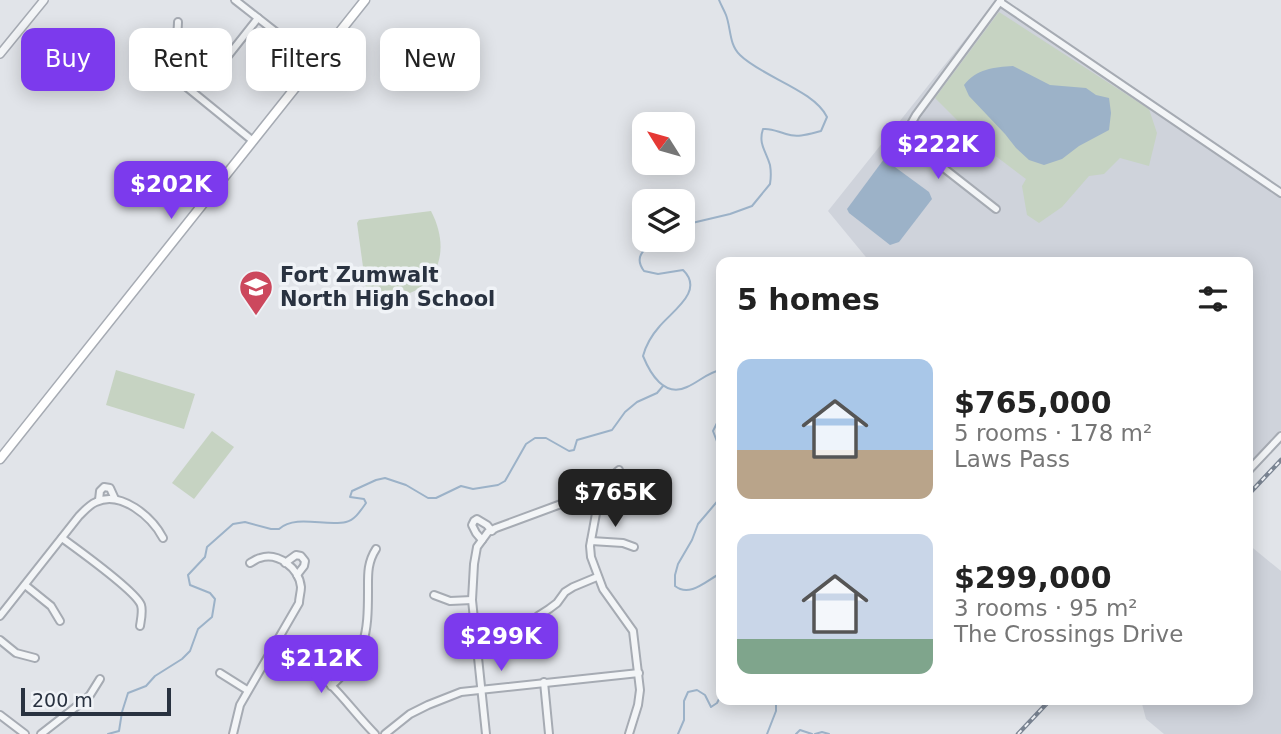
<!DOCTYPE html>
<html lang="en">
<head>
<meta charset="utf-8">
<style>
  body { margin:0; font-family:"DejaVu Sans",sans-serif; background:#f6f6f6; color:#222; height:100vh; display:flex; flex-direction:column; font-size:26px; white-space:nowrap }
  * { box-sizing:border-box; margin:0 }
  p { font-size:23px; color:#767676 }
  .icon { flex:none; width:38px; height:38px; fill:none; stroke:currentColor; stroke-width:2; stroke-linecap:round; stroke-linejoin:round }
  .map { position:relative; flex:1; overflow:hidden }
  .side { position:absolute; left:716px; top:257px; width:537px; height:448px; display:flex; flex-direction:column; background:#fff; border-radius:14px; box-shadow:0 4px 18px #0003 }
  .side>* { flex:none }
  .banner { position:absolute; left:21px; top:28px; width:590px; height:63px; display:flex; gap:14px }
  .needle { width:46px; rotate:307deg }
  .tools { position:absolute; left:632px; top:112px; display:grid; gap:14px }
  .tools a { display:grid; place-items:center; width:63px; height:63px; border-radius:14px; background:#fff; box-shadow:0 4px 18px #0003; font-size:35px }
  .scale { position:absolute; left:21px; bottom:18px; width:150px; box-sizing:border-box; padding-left:7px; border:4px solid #293240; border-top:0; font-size:19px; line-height:24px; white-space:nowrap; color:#293240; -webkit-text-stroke:5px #f0f3f7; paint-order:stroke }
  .price { position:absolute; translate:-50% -60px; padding:0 16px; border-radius:14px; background:#7c3aed; color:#fff; font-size:23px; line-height:46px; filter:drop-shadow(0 2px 4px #0008) }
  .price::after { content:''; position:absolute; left:50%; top:42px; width:21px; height:16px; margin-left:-10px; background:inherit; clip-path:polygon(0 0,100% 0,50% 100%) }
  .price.selected { background:#222; color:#fff }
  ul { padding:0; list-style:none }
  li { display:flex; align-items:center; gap:21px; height:175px; padding:0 21px }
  li span { display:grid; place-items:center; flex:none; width:196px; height:140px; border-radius:14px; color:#555 }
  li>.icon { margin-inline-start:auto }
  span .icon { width:84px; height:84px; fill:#fffc; stroke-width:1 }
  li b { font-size:30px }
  h2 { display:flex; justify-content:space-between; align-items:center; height:84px; padding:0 21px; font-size:30px }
  .pill { padding:0 24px; border-radius:14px; background:#fff; box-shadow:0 4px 18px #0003; font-size:24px; line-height:63px }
  .pill.selected { background:#7c3aed; color:#fff }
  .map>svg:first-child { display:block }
  .built { fill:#cfd3db }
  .green { fill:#c6d3c2 }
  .water { fill:#9cb2c8 }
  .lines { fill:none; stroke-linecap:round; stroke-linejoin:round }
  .stream { stroke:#9cb2c8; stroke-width:2 }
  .minor-casing { stroke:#a6abb3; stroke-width:10 }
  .tertiary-casing { stroke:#a6abb3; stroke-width:10 }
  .secondary-casing { stroke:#a6abb3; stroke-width:11 }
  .minor { stroke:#f3f5f7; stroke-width:6 }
  .tertiary { stroke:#f3f5f7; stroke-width:7 }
  .secondary { stroke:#fff; stroke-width:8 }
  .rail-casing { stroke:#7a8492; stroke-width:4.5 }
  .rail { stroke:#f0f3f7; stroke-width:2; stroke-dasharray:5; stroke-linecap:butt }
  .labels { text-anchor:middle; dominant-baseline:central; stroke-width:7; stroke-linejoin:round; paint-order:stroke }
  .poi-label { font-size:21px; font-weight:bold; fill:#293240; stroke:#f0f3f7; text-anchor:start }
</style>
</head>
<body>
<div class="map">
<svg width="1281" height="734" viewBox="0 0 1281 734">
  <rect width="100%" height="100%" fill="#e1e4e9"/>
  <!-- built -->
  <g class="built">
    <path d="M994,3L1281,195V430L1248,465V262H870L828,211Z"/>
    <path d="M1248,544L1281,571V734H1164L1146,719L1141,700H1248Z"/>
  </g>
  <!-- green -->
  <g class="green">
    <path d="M999,12L1149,109L1157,133L1149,166L1120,158L1104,174L1089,176L1062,207L1039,223L1027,215L1022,186L1026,179L985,148L935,98Z"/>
    <path d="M431,211C458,263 425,307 367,296L357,223L359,220Z"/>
    <path d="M116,370L195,394L184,429L106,405Z"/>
    <path d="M212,431L234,447L194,499L172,483Z"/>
  </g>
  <!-- water -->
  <g class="water">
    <path d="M1013,66L1050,85L1086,88L1096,95L1109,98L1111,113L1109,130L1079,146L1062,159L1044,165L1029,160L1016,148L1005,134L969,96L964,85C976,69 994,67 1013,66Z"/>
    <path d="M884,159L929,192L932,199L899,242L890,245L849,213L847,209Z"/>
  </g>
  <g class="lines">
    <!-- stream -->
    <g class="stream">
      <path d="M682,228L692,223L730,214L752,206L770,184C771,178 771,171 770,165C766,151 758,144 763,129C772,128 778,132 786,134C798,138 809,134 821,131L827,117C814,90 762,77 740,55C729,45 731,28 726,15C724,10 721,5 719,0"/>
      <path d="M659,240C647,247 632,255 644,271L658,274L683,270C705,291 672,311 659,327C651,336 646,345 643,356C650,373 664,398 687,387C699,382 708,372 721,370"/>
      <path d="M721,415L713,431L721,452"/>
      <path d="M721,497L698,524L692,540L678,564L675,575V586C690,598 707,580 721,573"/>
      <path d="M108,734L119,731L122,712L128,693L146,686L155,676L182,659L190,651L198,629L212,617L215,599L210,593L190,585L188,575L205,557L207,547L233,524L245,522L271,529H279C296,514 326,527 346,522C355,520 361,510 366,503L364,499L350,497L352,491L376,480L385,478L406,485L428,498H436L461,486L473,489L498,485L505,481L526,444L535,438H546L569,451L574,450L577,440L612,430L625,412L637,402L657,393L663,386"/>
      <path d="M678,734L684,720V701L688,692L697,690L705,695L711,707L717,703L721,695"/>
      <path d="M767,734L776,711V700"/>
      <path d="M796,734L800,730L812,734"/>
      <path d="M815,734L822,732L829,734"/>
    </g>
    <!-- minor casing -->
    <g class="minor-casing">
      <g id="minor">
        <path d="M235,0L281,36L288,48L298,59L306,74"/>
        <path d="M1000,2L1281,193"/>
        <path d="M178,22C178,50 162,49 178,80L253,141"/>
        <path d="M224,61L258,18"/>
        <path d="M996,209L913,144L911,124L916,115L1001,0"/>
        <path d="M619,470L607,480L603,487L597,508L590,546L591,557L603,589L633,631L640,690L638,705L629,734"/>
        <path d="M1248,471L1281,436"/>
        <path d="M99,500L100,491L104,487L110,488L115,499"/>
        <path d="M62,538C77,549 136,591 141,605C143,611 141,619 140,626"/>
        <path d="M482,540L476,533L472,525L474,521L477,519L487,525L492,531"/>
        <path d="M591,541L623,543L634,547"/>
        <path d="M285,563L296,555L301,556L305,561L304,566L297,575"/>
        <path d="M25,585L51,606L60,621"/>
        <path d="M434,595L450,601L472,600"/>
        <path d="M0,616L79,516C84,511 89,505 96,502C121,490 152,517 163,538"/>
        <path d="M538,616L549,609L557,603L565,592L573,587L597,577"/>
        <path d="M0,640L16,653L35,658"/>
        <path d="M275,644C294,656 313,668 330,684C346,700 359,718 375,734"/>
        <path d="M220,673L247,690"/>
        <path d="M544,682L549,734"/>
        <path d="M331,686C366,656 368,634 368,591C368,575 367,563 376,549"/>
        <path d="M0,715L25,734"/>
        <path d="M41,734L86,699L90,695L100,679"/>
        <path d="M233,734L240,705L299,603C299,598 301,592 301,587C299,568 278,552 260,558C258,558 252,562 250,563"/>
        <path d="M385,734L410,714L428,705L461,692L639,673"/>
        <path d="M486,734L472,600L474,564L477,547L488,532L496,528L561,504C573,501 584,505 597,508"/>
      </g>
    </g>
    <!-- tertiary casing -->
    <g class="tertiary-casing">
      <path id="tertiary" d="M0,54L44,0"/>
    </g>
    <!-- secondary casing -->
    <g class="secondary-casing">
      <path id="secondary" d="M0,459L365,0"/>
    </g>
    <!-- minor -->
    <use href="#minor" class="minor"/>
    <!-- tertiary -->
    <use href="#tertiary" class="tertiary"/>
    <!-- secondary -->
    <use href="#secondary" class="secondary"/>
    <!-- rail casing -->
    <g class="rail-casing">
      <g id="rail">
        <path d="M1248,495L1281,460"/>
        <path d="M1018,734L1050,700"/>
      </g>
    </g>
    <!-- rail -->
    <use href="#rail" class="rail"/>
  </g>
  <!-- icons -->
  <defs>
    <g id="school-pin" transform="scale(1.75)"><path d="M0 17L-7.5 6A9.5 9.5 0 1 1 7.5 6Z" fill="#cc485d" stroke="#f0f3f7"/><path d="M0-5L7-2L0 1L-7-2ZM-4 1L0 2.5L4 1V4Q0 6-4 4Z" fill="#fff"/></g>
  </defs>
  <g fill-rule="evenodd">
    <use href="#school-pin" x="256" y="287"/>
  </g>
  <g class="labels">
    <!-- poi labels -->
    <g class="poi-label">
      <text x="280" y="275">Fort Zumwalt<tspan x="280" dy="24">North High School</tspan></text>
    </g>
  </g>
</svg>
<div class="tools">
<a><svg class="needle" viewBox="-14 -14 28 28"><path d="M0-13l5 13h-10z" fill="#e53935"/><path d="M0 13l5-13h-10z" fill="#767676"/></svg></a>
<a><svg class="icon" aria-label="layers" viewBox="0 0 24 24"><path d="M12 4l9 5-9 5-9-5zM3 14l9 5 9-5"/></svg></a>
</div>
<div class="scale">200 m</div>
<b class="price" style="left:938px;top:181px">$222K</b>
<b class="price" style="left:171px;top:221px">$202K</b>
<b class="price selected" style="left:615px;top:529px">$765K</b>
<b class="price" style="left:501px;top:673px">$299K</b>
<b class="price" style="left:321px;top:695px">$212K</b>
<div class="banner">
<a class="pill selected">Buy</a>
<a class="pill">Rent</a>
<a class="pill">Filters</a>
<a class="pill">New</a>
</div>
<section class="side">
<h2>5 homes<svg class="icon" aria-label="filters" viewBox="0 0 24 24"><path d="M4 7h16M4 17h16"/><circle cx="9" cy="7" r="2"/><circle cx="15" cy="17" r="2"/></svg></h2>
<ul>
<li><span style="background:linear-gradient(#a9c7e8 65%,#b9a48a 0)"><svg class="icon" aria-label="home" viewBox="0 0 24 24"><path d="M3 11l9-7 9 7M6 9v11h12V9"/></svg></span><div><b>$765,000</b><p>5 rooms · 178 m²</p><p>Laws Pass</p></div></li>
<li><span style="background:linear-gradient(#c9d6e8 75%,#7fa58c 0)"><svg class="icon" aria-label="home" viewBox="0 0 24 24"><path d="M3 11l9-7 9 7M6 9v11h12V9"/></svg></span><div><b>$299,000</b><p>3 rooms · 95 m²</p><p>The Crossings Drive</p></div></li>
</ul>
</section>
</div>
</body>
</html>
